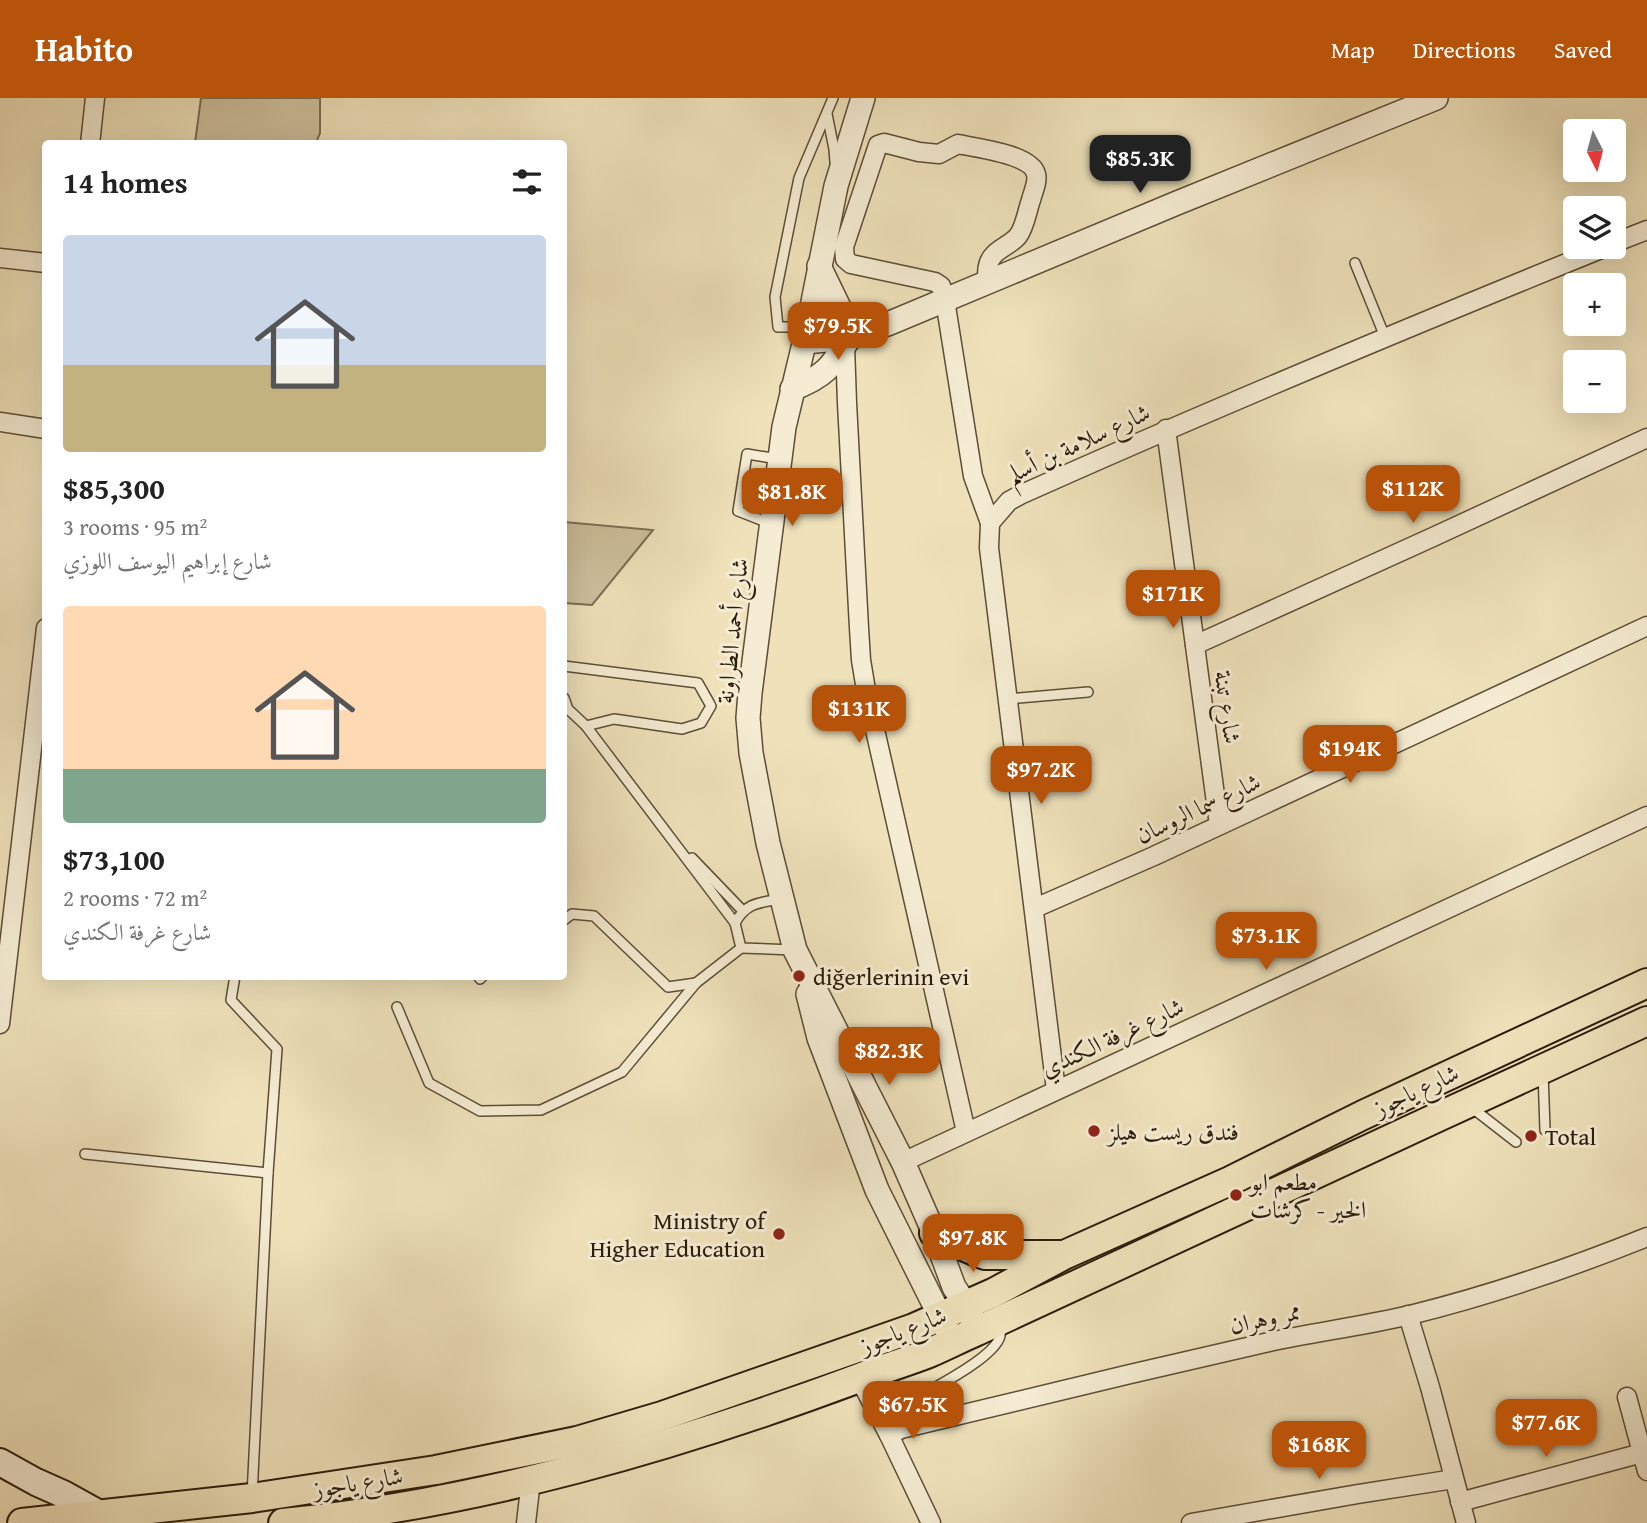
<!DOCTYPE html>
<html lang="en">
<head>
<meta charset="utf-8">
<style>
  body { margin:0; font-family:"Gentium Book Plus",Amiri,serif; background:#f6f6f6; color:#222; height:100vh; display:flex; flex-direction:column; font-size:26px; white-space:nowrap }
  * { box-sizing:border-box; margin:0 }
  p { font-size:23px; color:#767676 }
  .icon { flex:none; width:38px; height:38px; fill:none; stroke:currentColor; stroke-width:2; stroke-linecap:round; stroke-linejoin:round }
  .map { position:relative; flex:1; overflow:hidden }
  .panel { position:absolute; left:42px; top:42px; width:525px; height:840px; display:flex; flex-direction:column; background:#fff; border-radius:7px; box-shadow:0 7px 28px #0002 }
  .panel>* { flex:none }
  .needle { width:46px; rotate:174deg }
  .buttons { position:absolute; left:1563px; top:21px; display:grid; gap:14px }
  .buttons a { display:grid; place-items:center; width:63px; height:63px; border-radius:7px; background:#fff; box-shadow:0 7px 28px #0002; font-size:35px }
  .price { position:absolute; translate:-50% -60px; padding:0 16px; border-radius:14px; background:#b45309; color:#fff; font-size:23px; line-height:46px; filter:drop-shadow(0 2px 4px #0008) }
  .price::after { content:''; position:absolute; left:50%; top:42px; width:21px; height:16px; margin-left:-10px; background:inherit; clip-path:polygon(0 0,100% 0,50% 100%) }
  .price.active { background:#222; color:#fff }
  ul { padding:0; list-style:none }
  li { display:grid; align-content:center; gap:14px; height:371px; padding:0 21px }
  li span { display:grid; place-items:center; height:217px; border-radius:7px; color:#555 }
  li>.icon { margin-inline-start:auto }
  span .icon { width:126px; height:126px; fill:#fffc; stroke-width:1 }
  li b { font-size:30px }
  h2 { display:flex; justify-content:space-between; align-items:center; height:84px; padding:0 21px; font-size:30px }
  header { display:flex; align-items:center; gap:42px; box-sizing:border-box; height:98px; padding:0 35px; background:#b45309; color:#fff }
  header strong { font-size:33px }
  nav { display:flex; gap:38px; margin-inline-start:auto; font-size:24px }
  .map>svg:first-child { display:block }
  .green { fill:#cec09d; stroke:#7c6e54; stroke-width:2 }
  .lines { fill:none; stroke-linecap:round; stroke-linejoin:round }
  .service-casing { stroke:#5c4e37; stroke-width:12 }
  .minor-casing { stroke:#5c4e37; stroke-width:21 }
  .tertiary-casing { stroke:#5c4e37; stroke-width:26 }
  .secondary-casing { stroke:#2b1c0b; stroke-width:30 }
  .primary-casing { stroke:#2b1c0b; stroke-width:32 }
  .service { stroke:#f5ecd3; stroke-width:9 }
  .minor { stroke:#f5ecd3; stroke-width:18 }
  .tertiary { stroke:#f5ecd3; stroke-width:23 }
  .secondary { stroke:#f5ecd3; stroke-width:26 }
  .primary { stroke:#efe2bb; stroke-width:28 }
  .poi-dot { fill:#8f2418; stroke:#f5ecd3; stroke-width:2.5 }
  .labels { text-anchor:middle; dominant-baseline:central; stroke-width:6; stroke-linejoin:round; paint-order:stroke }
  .street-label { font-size:24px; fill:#2b1c0b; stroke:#f5ecd3 }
  .poi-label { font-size:24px; fill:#2b1c0b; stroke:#f5ecd3; text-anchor:start }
</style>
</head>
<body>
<header>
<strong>Habito</strong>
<nav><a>Map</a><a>Directions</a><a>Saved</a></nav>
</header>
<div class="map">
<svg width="1647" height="1425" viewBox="0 0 1647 1425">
  <rect width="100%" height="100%" fill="#efe2bb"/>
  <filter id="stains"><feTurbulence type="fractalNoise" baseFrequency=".00286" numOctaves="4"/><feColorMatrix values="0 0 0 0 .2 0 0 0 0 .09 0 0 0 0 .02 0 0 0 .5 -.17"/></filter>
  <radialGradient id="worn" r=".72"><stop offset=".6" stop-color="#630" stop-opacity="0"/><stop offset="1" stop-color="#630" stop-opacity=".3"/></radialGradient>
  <!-- green -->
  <g class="green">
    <path d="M201,0H320V35L316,45H195Z"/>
    <path d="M564,424L653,432L592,507L564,505Z"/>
  </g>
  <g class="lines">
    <!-- service casing -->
    <g class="service-casing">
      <g id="service">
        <path d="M827,16L834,51L835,64"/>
        <path d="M1355,165L1385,239"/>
        <path d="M807,229H778L775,199L799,80L833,0"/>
        <path d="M769,425L738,413L747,356L778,361"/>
        <path d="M564,568L698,585L711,608L701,625L682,631L614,621L586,628"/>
        <path d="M564,600L568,611L586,628L735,825"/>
        <path d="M1007,601L1088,594"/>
        <path d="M692,760L742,812"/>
        <path d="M780,801C758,805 746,805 735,825L741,850L794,852"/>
        <path d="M564,822L572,816L594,818L668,889L696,885"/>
        <path d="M235,878L231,902L277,951L268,1075L252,1398"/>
        <path d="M478,878L480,881L483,878"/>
        <path d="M397,909L429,985L480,1013L541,1012L622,974L696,885L741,850"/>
        <path d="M1543,974L1545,1032"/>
        <path d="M1471,1009L1516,1044"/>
        <path d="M85,1056L268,1075"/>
        <path d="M901,1331L902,1313L907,1305C928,1293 995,1260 1000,1238C1001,1234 1000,1230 1000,1226"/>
      </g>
    </g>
    <!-- minor casing -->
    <g class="minor-casing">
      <g id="minor">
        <path d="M90,46L95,0"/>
        <path d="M1614,145L1647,132"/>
        <path d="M0,160L46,165"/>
        <path d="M988,184C988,179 986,173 988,168C991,152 1009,149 1018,138C1025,129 1027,113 1031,102C1033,94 1038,84 1036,76C1031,56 976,50 958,46L939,56L919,54L884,45L878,47L844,149L845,161L851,166L935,184L941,188L945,202L973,378L990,425"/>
        <path d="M845,247L847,305L859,530L861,562L866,592L966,1034"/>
        <path d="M0,324L46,331"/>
        <path d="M1166,331L1219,727"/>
        <path d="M1195,547L1433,439L1647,340"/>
        <path d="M1035,810L1154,758L1647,528"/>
        <path d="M0,926L46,530"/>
        <path d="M1056,992C1035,811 1010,631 989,450L990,425L1009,403L1020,397C1214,310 1409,229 1606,149"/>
        <path d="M903,1064L1647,718"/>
        <path d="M1408,1217L1430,1289L1466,1425"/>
        <path d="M859,1280L889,1337L931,1425"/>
        <path d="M1627,1299L1647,1373"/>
        <path d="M889,1337L901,1331C1024,1301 1146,1272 1269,1244C1316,1234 1363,1228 1410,1217C1491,1197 1570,1170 1647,1139"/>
        <path d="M1460,1404L1642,1355"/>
        <path d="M526,1425L531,1382"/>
        <path d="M1191,1425L1358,1396L1454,1381"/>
      </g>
    </g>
    <!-- tertiary casing -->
    <g class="tertiary-casing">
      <g id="tertiary">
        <path d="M863,0L836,88L808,229L784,329L750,595L748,620L751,655L768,745L795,852L903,1064L934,1135L954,1189L966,1207L977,1233"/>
        <path d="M819,168L849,230"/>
        <path d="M804,244L849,240L890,225L1177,105L1436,0"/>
        <path d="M792,291C824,279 832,269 849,240"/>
        <path d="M808,896L819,940L877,1092L947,1232"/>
      </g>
    </g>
    <!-- secondary casing -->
    <g class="secondary-casing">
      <path id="secondary" d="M0,1364L36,1384L63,1396L101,1417"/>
    </g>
    <!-- primary casing -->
    <g class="primary-casing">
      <g id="primary">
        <path d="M934,1135L977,1154L985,1157H1061"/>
        <path d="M22,1425L252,1400L436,1372L577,1343L662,1318L914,1230L993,1195L1064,1157L1230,1083L1363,1017L1647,885"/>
        <path d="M283,1425C481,1405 674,1349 859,1280C882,1271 906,1264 929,1255C945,1248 961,1240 977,1233L1438,1019L1647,923"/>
      </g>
    </g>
    <!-- service -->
    <use href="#service" class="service"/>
    <!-- minor -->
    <use href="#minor" class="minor"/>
    <!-- tertiary -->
    <use href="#tertiary" class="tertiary"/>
    <!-- secondary -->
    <use href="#secondary" class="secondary"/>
    <!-- primary -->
    <use href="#primary" class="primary"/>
  </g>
  <!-- markers -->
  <g class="poi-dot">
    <circle cx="799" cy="878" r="7"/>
    <circle cx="1094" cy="1033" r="7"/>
    <circle cx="1531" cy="1038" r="7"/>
    <circle cx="1236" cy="1097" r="7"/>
    <circle cx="779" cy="1136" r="7"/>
  </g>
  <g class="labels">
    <!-- street labels -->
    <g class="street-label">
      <text transform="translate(1078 345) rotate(-25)">شارع سلامة بن أسلم</text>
      <text transform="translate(732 533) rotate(-84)">شارع أحمد الطراونة</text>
      <text transform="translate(1228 609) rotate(82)">شارع تبنة</text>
      <text transform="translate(1198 710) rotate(-25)">شارع سما الروسان</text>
      <text transform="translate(1112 939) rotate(-25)">شارع غرفة الكندي</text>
      <text transform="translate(1416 992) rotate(-25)">شارع ياجوز</text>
      <text transform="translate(1265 1220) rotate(-12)">ممر وهران</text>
      <text transform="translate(903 1232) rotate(-21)">شارع ياجوز</text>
      <text transform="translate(358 1384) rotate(-9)">شارع ياجوز</text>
    </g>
    <!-- poi labels -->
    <g class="poi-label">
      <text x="813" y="878">diğerlerinin evi</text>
      <text x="1108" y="1033">فندق ريست هيلز</text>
      <text x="1545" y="1038">Total</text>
      <text x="1250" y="1083">مطعم ابو<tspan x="1250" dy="28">الخير - كرشات</tspan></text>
      <text x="765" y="1122" text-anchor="end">Ministry of<tspan x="765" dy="28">Higher Education</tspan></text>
    </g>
  </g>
  <rect width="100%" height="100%" filter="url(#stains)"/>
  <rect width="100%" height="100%" fill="url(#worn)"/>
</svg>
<div class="buttons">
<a><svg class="needle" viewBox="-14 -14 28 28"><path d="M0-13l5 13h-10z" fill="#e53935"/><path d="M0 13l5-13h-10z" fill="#767676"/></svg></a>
<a><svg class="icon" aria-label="layers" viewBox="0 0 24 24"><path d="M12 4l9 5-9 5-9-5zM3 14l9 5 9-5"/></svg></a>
<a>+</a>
<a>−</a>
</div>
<b class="price active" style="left:1140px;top:97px">$85.3K</b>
<b class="price" style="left:838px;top:264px">$79.5K</b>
<b class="price" style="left:1413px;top:427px">$112K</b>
<b class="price" style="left:792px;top:430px">$81.8K</b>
<b class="price" style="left:1173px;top:532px">$171K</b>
<b class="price" style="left:859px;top:647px">$131K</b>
<b class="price" style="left:1350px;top:687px">$194K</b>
<b class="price" style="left:1041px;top:708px">$97.2K</b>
<b class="price" style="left:1266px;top:874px">$73.1K</b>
<b class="price" style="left:889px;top:989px">$82.3K</b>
<b class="price" style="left:973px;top:1176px">$97.8K</b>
<b class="price" style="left:913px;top:1343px">$67.5K</b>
<b class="price" style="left:1546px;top:1361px">$77.6K</b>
<b class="price" style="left:1319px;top:1383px">$168K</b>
<section class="panel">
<h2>14 homes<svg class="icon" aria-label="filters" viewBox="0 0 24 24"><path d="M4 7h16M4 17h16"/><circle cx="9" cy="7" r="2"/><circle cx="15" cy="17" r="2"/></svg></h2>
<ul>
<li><span style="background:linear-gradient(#c9d6e8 60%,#c2b280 0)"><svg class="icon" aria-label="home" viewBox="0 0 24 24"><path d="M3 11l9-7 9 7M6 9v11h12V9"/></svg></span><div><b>$85,300</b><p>3 rooms · 95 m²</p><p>شارع إبراهيم اليوسف اللوزي</p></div></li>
<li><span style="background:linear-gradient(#ffd9b3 75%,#7fa58c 0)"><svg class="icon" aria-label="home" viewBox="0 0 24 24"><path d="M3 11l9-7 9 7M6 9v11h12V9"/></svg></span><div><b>$73,100</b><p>2 rooms · 72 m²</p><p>شارع غرفة الكندي</p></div></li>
</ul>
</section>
</div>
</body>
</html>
